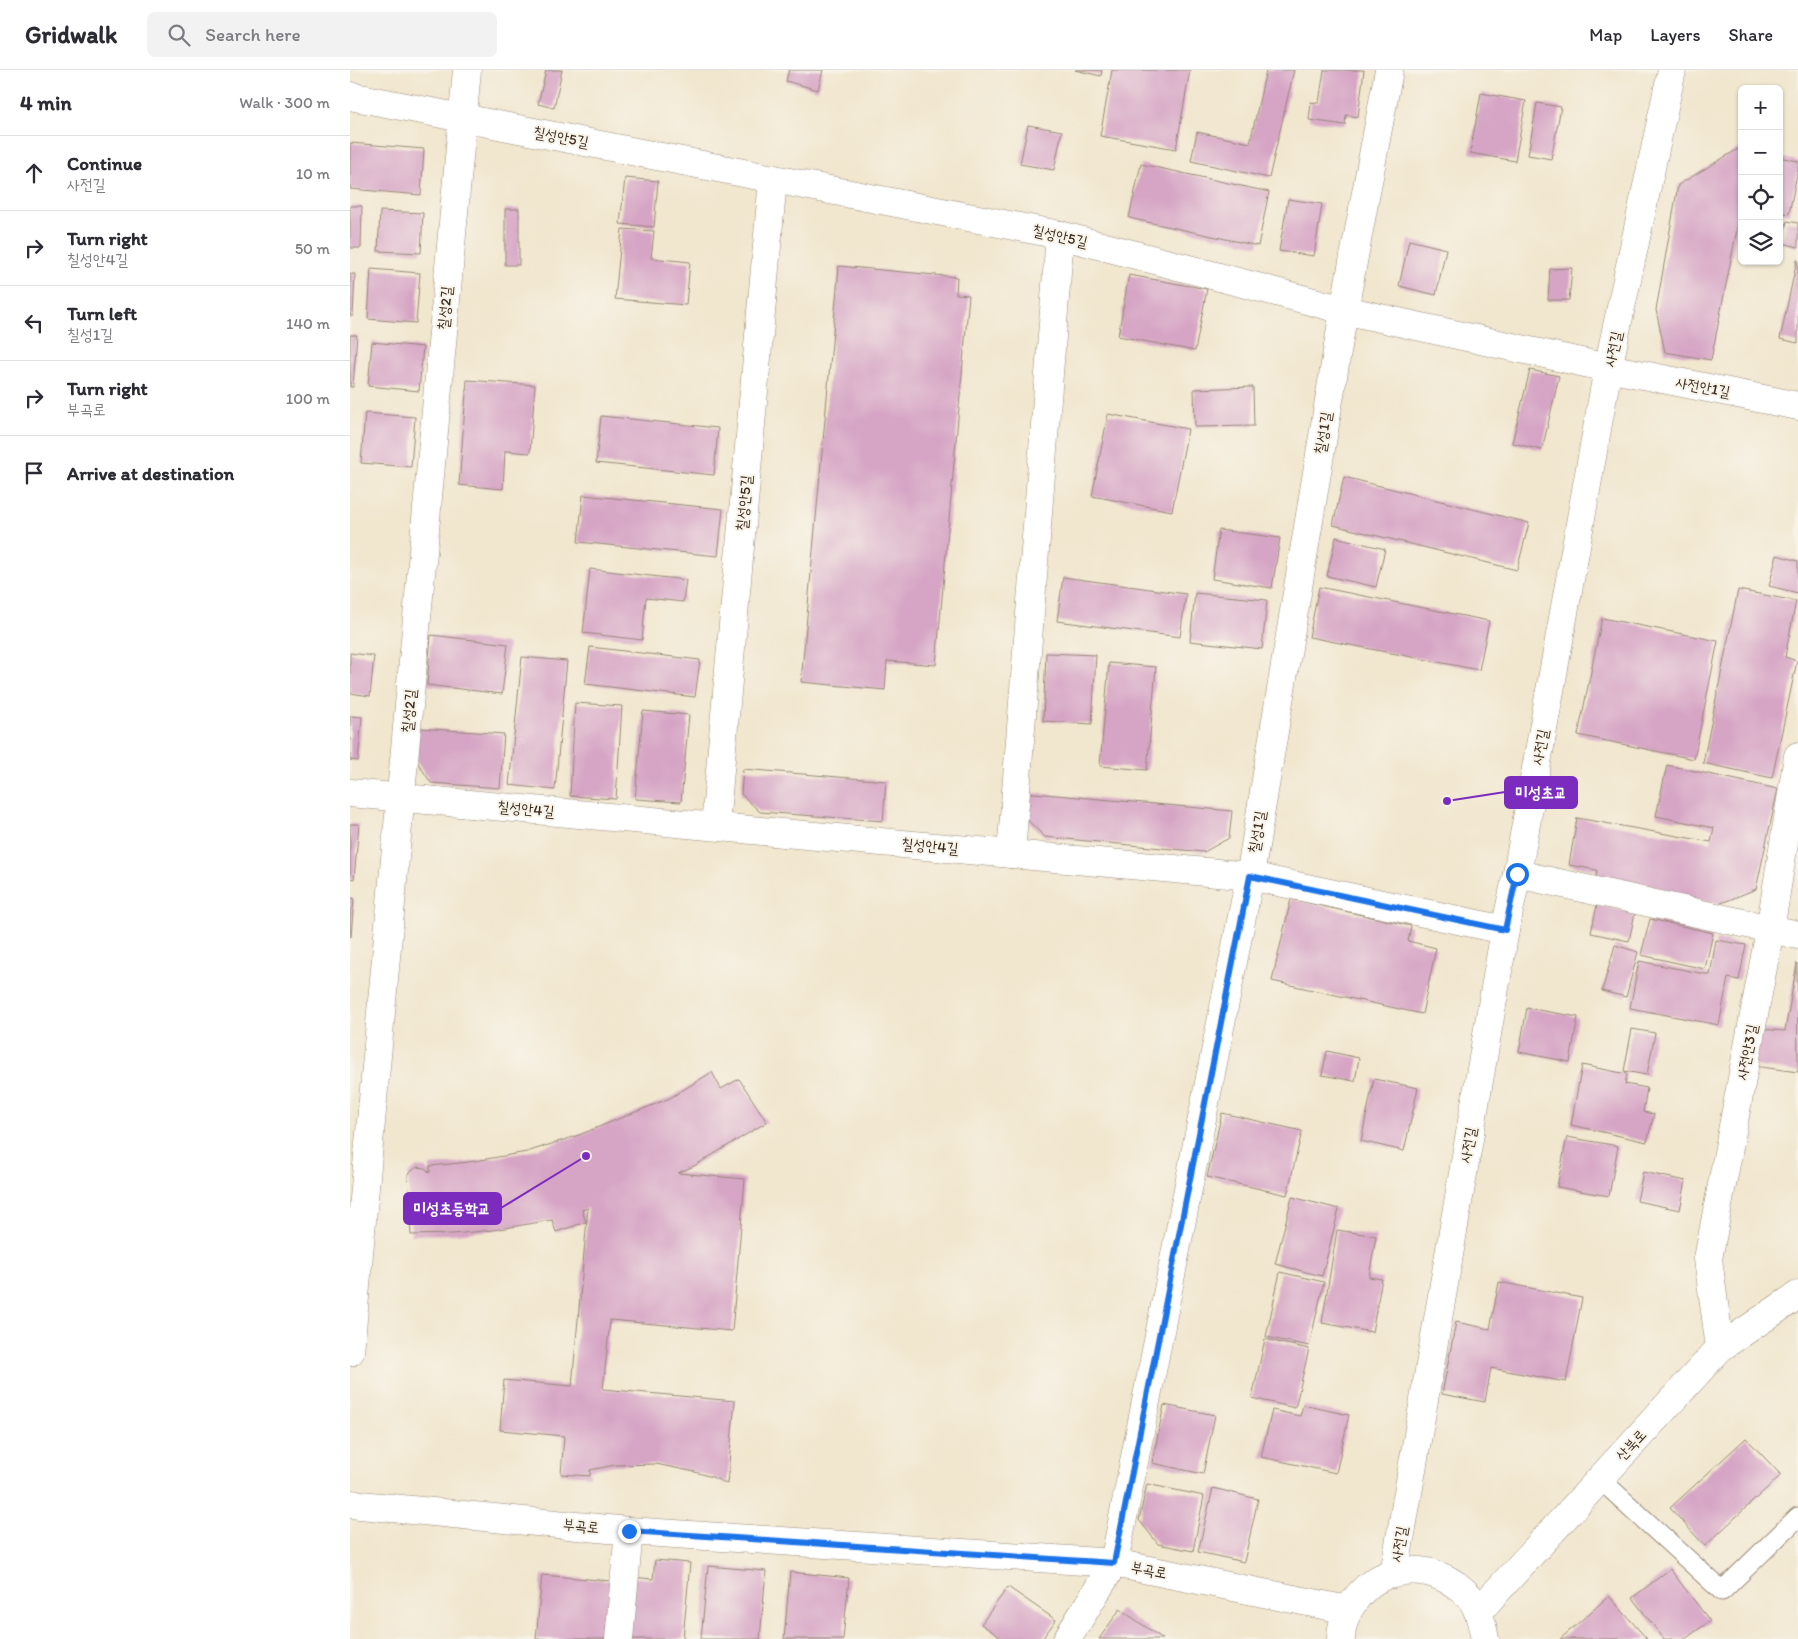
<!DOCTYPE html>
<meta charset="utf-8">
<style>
body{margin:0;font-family:Itim,"Poor Story",sans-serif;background:#f2f2f3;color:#2b2b33}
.controls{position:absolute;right:15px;top:15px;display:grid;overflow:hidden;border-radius:8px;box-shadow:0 1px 4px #0004}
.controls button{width:45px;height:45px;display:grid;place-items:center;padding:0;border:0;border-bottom:1px solid #e1e1e2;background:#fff;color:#2b2b33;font:25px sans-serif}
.stop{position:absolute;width:15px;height:15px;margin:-11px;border:4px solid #1a73e8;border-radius:50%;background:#fff}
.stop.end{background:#1a73e8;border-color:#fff;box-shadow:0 1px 5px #0008}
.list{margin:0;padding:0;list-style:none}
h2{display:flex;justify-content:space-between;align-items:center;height:65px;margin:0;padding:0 20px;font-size:21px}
h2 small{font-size:16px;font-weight:400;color:#7c7c81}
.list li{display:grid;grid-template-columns:32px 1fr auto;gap:15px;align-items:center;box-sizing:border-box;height:75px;padding:0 20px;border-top:1px solid #e1e1e2}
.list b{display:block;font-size:19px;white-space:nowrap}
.list p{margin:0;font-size:16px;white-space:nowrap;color:#7c7c81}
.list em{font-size:16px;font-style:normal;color:#7c7c81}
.icon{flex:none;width:28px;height:28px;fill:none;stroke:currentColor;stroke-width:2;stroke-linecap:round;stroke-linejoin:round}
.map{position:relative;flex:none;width:1448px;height:1569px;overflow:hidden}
header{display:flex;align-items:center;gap:30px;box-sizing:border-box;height:70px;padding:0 25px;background:#fff;border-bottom:1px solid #e1e1e2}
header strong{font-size:24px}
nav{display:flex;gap:28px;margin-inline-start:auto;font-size:18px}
.search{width:350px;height:45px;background:#f2f2f3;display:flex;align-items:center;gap:12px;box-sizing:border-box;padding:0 18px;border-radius:8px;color:#7c7c81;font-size:19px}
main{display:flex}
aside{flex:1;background:#fff}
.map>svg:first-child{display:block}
</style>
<header>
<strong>Gridwalk</strong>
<div class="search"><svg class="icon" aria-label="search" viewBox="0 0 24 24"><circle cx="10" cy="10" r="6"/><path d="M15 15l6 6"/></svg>Search here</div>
<nav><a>Map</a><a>Layers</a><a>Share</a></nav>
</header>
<main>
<aside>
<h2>4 min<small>Walk · 300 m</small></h2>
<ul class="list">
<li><svg class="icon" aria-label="ahead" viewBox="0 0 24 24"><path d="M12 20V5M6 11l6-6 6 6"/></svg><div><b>Continue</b><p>사전길</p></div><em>10 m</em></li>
<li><svg class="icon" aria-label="right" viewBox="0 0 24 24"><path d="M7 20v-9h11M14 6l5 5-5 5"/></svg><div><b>Turn right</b><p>칠성안4길</p></div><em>50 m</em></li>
<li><svg class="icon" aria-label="left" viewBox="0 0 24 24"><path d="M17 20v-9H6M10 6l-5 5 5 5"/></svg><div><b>Turn left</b><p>칠성1길</p></div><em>140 m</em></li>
<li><svg class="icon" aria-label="right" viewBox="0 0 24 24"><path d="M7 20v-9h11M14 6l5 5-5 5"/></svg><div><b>Turn right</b><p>부곡로</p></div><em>100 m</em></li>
<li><svg class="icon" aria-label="arrive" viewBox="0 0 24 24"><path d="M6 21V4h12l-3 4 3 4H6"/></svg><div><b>Arrive at destination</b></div></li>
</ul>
</aside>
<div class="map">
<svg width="1448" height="1569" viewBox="0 0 1448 1569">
<rect width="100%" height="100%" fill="#f7f3e8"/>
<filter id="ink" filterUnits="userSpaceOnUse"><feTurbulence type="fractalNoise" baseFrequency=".02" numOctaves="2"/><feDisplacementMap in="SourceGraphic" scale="10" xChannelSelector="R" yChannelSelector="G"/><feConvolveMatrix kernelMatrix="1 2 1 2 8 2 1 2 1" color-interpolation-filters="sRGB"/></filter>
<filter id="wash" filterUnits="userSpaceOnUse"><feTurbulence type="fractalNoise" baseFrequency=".0096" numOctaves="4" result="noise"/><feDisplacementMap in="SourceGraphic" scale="20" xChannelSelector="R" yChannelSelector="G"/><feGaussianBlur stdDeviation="1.12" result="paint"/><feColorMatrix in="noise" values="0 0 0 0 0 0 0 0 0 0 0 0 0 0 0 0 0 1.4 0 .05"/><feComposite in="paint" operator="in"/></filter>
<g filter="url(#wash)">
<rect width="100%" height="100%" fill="#f1e6ce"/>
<g id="blocks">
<!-- building -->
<g fill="#d6a4c5">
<polygon points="196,0 212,0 204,38 188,34"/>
<polygon points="439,0 473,0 468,20 436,11"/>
<polygon points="725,0 752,0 751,6"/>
<polygon points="762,0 840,0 826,79 750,66"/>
<polygon points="916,0 944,0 919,108 841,91 847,62 900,73"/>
<polygon points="974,0 1014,0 1008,47 996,45 995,55 959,50 961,32 969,33"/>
<polygon points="1131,23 1176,31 1165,91 1120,83"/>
<polygon points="1187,33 1211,37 1201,89 1178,85"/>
<polygon points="678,55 712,61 704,100 670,94"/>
<polygon points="0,73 74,79 71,125 0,119"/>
<polygon points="1388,79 1392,80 1392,134 1361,290 1315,282 1306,240 1328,115"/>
<polygon points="1429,87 1448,91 1448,99 1439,144 1429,142"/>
<polygon points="791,94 919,122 908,176 779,148"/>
<polygon points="275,108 308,111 304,157 270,154"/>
<polygon points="938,129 972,134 964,186 929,181"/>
<polygon points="0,136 12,136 11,178 0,178"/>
<rect x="155" y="139" width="14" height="56"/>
<polygon points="30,141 73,143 71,183 28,181"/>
<polygon points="1437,151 1448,153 1448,177 1432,173"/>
<polygon points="272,159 304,161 301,188 340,192 336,235 265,229"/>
<polygon points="1059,170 1096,179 1086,225 1049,216"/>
<polygon points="1447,190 1448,190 1448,273 1430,269"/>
<polygon points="489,196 607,207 606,224 619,225 586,595 537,591 535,620 451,612"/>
<polygon points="1222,198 1219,230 1198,230 1200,199"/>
<polygon points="21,199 70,203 66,253 18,249"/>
<polygon points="0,204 5,204 3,246 0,246"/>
<polygon points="779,205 857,219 845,281 768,266"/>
<polygon points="0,265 7,265 3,317 0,317"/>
<polygon points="22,272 73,277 69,321 18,316"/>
<polygon points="1180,300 1209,306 1192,380 1162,373"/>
<polygon points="117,310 185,315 180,383 155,381 153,419 109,415"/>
<polygon points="903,317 904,356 845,357 844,319"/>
<polygon points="15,343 65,347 61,397 11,393"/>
<polygon points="758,344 838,359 822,441 742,426"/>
<polygon points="251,346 368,358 364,405 246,393"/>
<polygon points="994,407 1179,453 1167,500 983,455"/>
<polygon points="233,425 373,439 368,486 228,472"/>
<polygon points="869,460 930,468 922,518 862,509"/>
<polygon points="986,467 1035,479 1026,517 977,506"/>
<polygon points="1427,485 1448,491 1448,523 1419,516"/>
<polygon points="240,499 336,510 333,532 296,528 292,570 233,563"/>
<polygon points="713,507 836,524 830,567 707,551"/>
<polygon points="969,517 1139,551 1129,600 959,567"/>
<polygon points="1388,520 1446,531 1435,587 1447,591 1422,708 1353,693"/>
<polygon points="845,523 917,530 912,579 840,571"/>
<polygon points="1252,548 1368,571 1344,689 1228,665"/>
<polygon points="81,565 158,574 152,624 77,615"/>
<polygon points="240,577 350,590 345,627 235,614"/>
<polygon points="0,583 24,586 20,626 0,623"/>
<polygon points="696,583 746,585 742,654 693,651"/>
<polygon points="172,587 217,591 205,720 159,715"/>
<polygon points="759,593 806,597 797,700 750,696"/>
<polygon points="225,633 272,636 266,729 220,726"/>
<polygon points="293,641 339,645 331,732 285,729"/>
<polygon points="0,646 12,647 8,691 0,690"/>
<polygon points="69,658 154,664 150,718 81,713 66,690"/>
<polygon points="1317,695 1428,719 1406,819 1369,834 1245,812 1247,800 1219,795 1227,748 1361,772 1364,758 1306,746"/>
<polygon points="393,699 536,711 533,751 410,742 391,724"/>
<polygon points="673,722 882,741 879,768 854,782 695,767 671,744"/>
<polygon points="0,754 9,754 4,809 0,808"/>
<polygon points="0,828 4,828 1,867 0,866"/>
<polygon points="941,829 1061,856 1058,871 1086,878 1072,944 922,911"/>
<polygon points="1247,835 1285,843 1279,871 1241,863"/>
<polygon points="1300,849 1363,863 1355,899 1291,885"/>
<polygon points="1366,870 1396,875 1389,910 1378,908 1369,955 1280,938 1289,891 1360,905"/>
<polygon points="1265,875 1288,882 1276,927 1252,921"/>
<polygon points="1447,893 1448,1002 1404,996 1410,959 1435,961"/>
<polygon points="1177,938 1228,947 1220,992 1169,982"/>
<polygon points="1282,959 1305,963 1297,1005 1274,1001"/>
<polygon points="977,981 1009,988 1005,1011 972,1005"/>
<polygon points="1232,995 1277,1004 1275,1014 1297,1018 1293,1042 1304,1044 1297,1072 1221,1055"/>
<polygon points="362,1002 371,1019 389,1009 417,1052 344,1096 328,1103 395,1109 382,1261 260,1250 253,1319 385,1331 377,1414 362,1407 345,1402 306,1394 265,1395 240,1400 240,1406 211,1404 214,1366 150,1360 154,1310 222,1316 238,1138 232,1140 236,1152 206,1162 202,1150 143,1160 103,1164 61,1165 58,1104 67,1097 75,1098 80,1103 80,1096 119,1092 177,1082 229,1065 320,1028"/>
<polygon points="1024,1009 1068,1018 1054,1081 1011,1071"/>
<polygon points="872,1043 952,1061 937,1125 857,1107"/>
<polygon points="1217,1067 1268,1076 1259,1126 1207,1117"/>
<polygon points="1293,1102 1336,1111 1330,1140 1287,1131"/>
<polygon points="942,1127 989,1139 972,1206 925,1194"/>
<polygon points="987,1160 1026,1166 1019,1207 1032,1209 1022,1262 972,1253"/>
<polygon points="930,1202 974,1212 959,1276 916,1267"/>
<polygon points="1149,1212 1232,1228 1216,1312 1141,1298 1135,1332 1092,1324 1106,1252 1140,1259"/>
<polygon points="915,1269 959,1279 945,1338 902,1328"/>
<polygon points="814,1335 865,1345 853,1404 802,1393"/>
<polygon points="953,1335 999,1345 986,1403 911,1387 922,1340 950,1346"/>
<polygon points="1396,1368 1431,1405 1355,1476 1320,1438"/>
<polygon points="797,1414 854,1426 843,1481 808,1474 789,1450"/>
<polygon points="863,1418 908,1429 894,1492 848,1482"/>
<polygon points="305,1490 340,1493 333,1569 274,1569 280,1507 303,1509"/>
<polygon points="358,1496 416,1501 410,1569 351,1569"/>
<polygon points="1320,1499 1360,1551 1335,1569 1314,1569 1282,1528"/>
<polygon points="440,1502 499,1508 493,1569 434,1569"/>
<polygon points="192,1505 261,1511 255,1569 186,1569"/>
<polygon points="658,1517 706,1550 692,1569 653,1569 631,1554"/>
<polygon points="1259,1526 1297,1569 1210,1569"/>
<polygon points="770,1539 813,1569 749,1569"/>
</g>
</g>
</g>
<g filter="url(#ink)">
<use href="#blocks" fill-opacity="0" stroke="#968876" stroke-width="1"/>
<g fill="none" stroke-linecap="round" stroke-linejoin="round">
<defs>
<polyline id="service" points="1250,1409 1372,1521 1448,1447"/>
<g id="minor">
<polyline points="0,26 710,165 994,240 1258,298 1448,336"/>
<polyline points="0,723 900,806 1155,860"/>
<polyline points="365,756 423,109"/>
<polyline points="661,784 710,165"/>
<polyline points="1167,804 1448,865"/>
<polyline points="1370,1278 1358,1189 1420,860 1448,686"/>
<polyline points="0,1282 117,0"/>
<polyline points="1044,1504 1155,860 1167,804 1258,298 1322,0"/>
<polyline points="269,1569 279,1461"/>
<polyline points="717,1569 764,1493 900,806 994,240 1039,0"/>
</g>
<g id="tertiary">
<polyline points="0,1434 279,1461 764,1493 998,1540"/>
<polyline points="1128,1542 1370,1278 1448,1225"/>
<path d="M 991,1569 C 991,1555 997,1541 1005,1530 C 1033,1491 1087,1492 1119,1526 C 1129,1538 1132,1554 1135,1569"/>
</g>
</defs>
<!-- service casing -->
<use href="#service" stroke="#968876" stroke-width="21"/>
<!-- minor casing -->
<use href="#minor" stroke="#968876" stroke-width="29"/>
<!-- tertiary casing -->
<use href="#tertiary" stroke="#968876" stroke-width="29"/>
<!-- service -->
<use href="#service" stroke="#fff" stroke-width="19"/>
<!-- minor -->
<use href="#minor" stroke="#fff" stroke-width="28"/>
<!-- tertiary -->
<use href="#tertiary" stroke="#fff" stroke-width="28"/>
</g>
</g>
<g fill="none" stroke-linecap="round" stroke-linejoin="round" filter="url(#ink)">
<!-- route -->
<polyline stroke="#1a73e8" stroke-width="6" points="279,1461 764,1493 900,806 1155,860 1167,804"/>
</g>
<g text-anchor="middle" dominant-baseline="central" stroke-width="4" stroke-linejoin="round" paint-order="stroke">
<!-- street labels -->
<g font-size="15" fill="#3b2a1e" stroke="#f7f3e8">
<text transform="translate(211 67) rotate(11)">칠성안5길</text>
<text transform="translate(710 166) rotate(13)">칠성안5길</text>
<text transform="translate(95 238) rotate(-85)">칠성2길</text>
<text transform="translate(1263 279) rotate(-78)">사전길</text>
<text transform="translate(1353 317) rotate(11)">사전안1길</text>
<text transform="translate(973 363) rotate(-81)">칠성1길</text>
<text transform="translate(394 433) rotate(-85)">칠성안5길</text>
<text transform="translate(59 641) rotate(-85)">칠성2길</text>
<text transform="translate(1190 677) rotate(-80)">사전길</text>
<text transform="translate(176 739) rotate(5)">칠성안4길</text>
<text transform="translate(907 762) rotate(-81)">칠성1길</text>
<text transform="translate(580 776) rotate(5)">칠성안4길</text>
<text transform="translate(1397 982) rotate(-79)">사전안3길</text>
<text transform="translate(1118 1075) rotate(-80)">사전길</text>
<text transform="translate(1281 1375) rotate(-47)">산북로</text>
<text transform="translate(231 1456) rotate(6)">부곡로</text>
<text transform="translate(1049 1474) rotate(-80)">사전길</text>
<text transform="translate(799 1500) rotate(11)">부곡로</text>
</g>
</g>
<!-- callouts -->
<path fill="none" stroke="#7b2cbf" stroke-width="2" d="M1097 731L1155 722M236 1086L151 1138"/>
<g fill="#7b2cbf" stroke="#f7f3e8" stroke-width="2">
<circle cx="1097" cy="731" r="5"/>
<circle cx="236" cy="1086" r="5"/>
</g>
<g fill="#7b2cbf" stroke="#7b2cbf" stroke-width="2">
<rect x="1155" y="707" width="72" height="31" rx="5"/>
<rect x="54" y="1123" width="97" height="31" rx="5"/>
</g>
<g font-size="16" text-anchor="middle" font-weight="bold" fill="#fff">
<text x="1191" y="728">미성초교</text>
<text x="102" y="1144">미성초등학교</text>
</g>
</svg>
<div class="controls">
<button>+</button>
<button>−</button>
<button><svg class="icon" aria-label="locate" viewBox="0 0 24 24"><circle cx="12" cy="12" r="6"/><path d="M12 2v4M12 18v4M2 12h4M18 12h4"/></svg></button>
<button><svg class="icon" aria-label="layers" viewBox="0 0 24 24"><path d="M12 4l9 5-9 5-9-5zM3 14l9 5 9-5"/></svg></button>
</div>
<div class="stop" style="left:1167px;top:804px"></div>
<div class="stop end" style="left:279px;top:1461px"></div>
</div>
</main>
